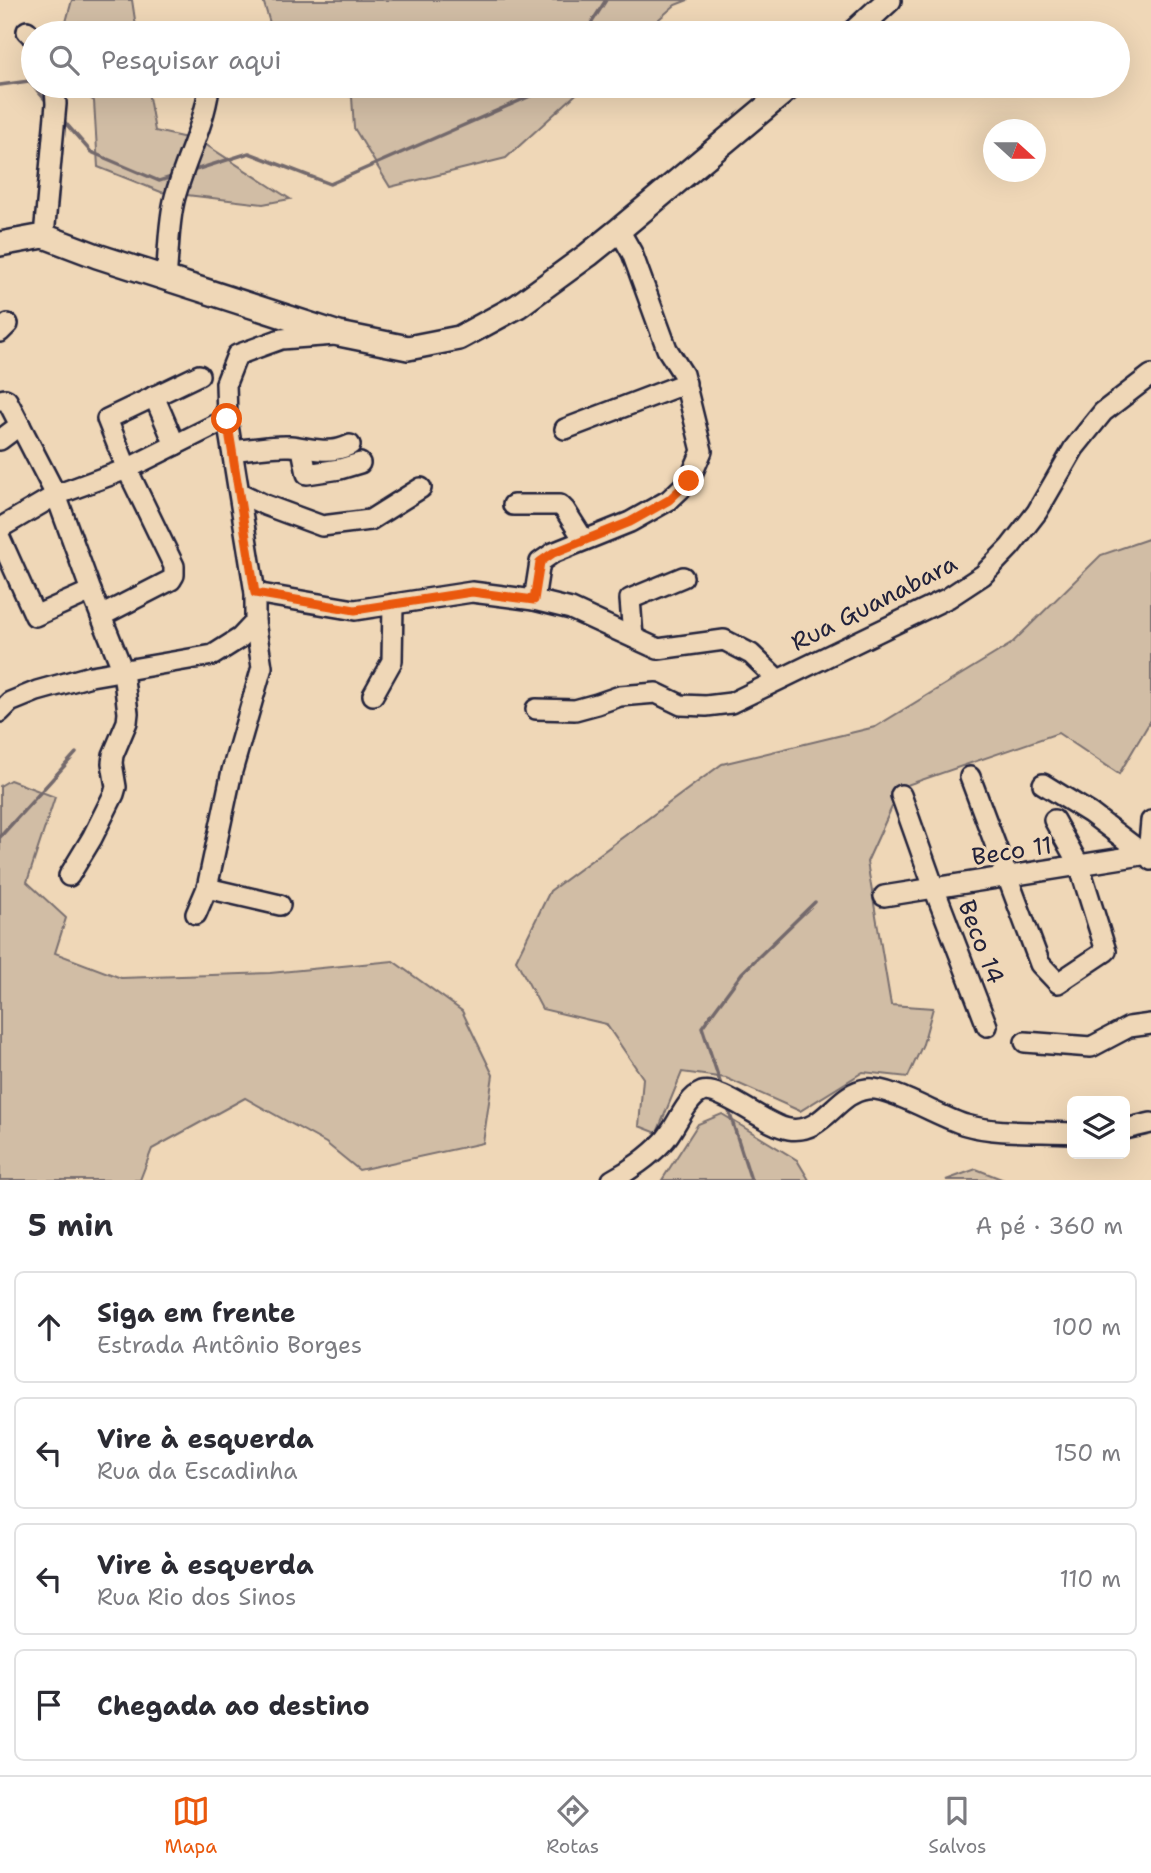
<!DOCTYPE html>
<html lang="pt">
<meta charset="utf-8">
<style>
body{margin:0;font-family:"Shantell Sans",sans-serif;background:#f2f2f3;color:#2b2b33}
.controls{position:absolute;right:21px;bottom:21px;display:grid;overflow:hidden;border-radius:10px;box-shadow:0 7px 28px #0002}
.controls button{width:63px;height:63px;display:grid;place-items:center;padding:0;border:0;border-bottom:2px solid #e1e1e2;background:#fff;color:#2b2b33;font:35px sans-serif}
.compass{position:absolute;left:983px;top:119px;width:63px;height:63px;border-radius:50%;background:#fff;box-shadow:0 7px 28px #0002;rotate:111deg}
.stop{position:absolute;width:21px;height:21px;margin:-16px;border:5px solid #ea580c;border-radius:50%;background:#fff}
.stop.end{background:#ea580c;border-color:#fff;box-shadow:0 2px 7px #0008}
.list{margin:0;padding:0;list-style:none}
h2{display:flex;justify-content:space-between;align-items:center;height:91px;margin:0;padding:0 28px;font-size:30px}
h2 small{font-size:23px;font-weight:400;color:#7c7c81}
.list li{display:grid;grid-template-columns:46px 1fr auto;gap:21px;align-items:center;box-sizing:border-box;height:112px;margin:0 14px 14px;padding:0 14px;border:2px solid #e1e1e2;border-radius:10px}
.list b{display:block;font-size:26px;white-space:nowrap}
.list p{margin:0;font-size:23px;white-space:nowrap;color:#7c7c81}
.list em{font-size:23px;font-style:normal;color:#7c7c81}
.icon{flex:none;width:38px;height:38px;fill:none;stroke:currentColor;stroke-width:2;stroke-linecap:round;stroke-linejoin:round}
.map{position:relative;flex:none;width:1151px;height:1180px;overflow:hidden}
.search{position:absolute;background:#fff;box-shadow:0 7px 28px #0002;left:21px;right:21px;top:21px;height:77px;display:flex;align-items:center;gap:18px;box-sizing:border-box;padding:0 24px;border-radius:38px;color:#7c7c81;font-size:26px}
.sheet{height:595px;background:#fff}
nav{display:flex;justify-content:space-around;align-items:center;box-sizing:border-box;height:98px;border-top:2px solid #e1e1e2;background:#fff;font-size:19px;color:#7c7c81}
nav a{display:grid;justify-items:center;gap:4px}
nav .on{color:#ea580c}
.map>svg:first-child{display:block}
</style>
<div class="map">
<svg width="1151" height="1180" viewBox="0 0 1151 1180">
<rect width="100%" height="100%" fill="#efd7b7"/>
<filter id="ink" filterUnits="userSpaceOnUse"><feTurbulence type="fractalNoise" baseFrequency=".0143" numOctaves="2"/><feDisplacementMap in="SourceGraphic" scale="14" xChannelSelector="R" yChannelSelector="G"/><feConvolveMatrix kernelMatrix="1 2 1 2 8 2 1 2 1" color-interpolation-filters="sRGB"/></filter>
<g filter="url(#ink)">
<!-- green -->
<g fill="#d1bda5" stroke="#7a7070" stroke-width="2">
<polygon points="72,0 132,0 137,33 63,33"/>
<polygon points="263,0 688,0 675,5 643,33 273,33"/>
<polygon points="74,86 147,86 155,131 200,141 290,199 263,204 161,192 98,167 94,101"/>
<polygon points="316,86 585,86 506,158 390,187 354,128 352,97"/>
<polygon points="1151,538 1151,720 1119,774 1058,733 901,787 867,862 891,1005 933,1008 923,1044 908,1077 863,1072 800,1111 726,1078 682,1072 657,1133 639,1126 643,1078 606,1024 542,1009 516,960 550,891 722,764 875,727 1011,644 1101,555"/>
<polygon points="10,780 55,797 27,882 66,918 55,953 121,978 270,973 393,961 462,1011 493,1075 483,1143 359,1170 326,1143 245,1098 152,1149 140,1180 0,1180 0,786"/>
<polygon points="722,1114 797,1160 809,1180 662,1180 698,1124"/>
<polygon points="976,1169 1004,1180 946,1180"/>
</g>
<g fill="none" stroke-linecap="round" stroke-linejoin="round">
<!-- stream -->
<g stroke="#73696c" stroke-width="3.5">
<polyline points="585,33 606,0"/>
<polyline points="0,85 29,81 49,104"/>
<polyline points="61,118 91,152 159,181 175,176"/>
<polyline points="192,171 249,153 330,184 553,86"/>
<polyline points="0,837 76,753"/>
<polyline points="722,1088 702,1027 742,973 815,902"/>
<polyline points="727,1105 751,1180"/>
</g>
<defs>
<g id="minor">
<polyline points="27,31 33,37"/>
<polyline points="44,236 56,104 55,86"/>
<path d="M 166,278 C 169,252 168,223 175,197 C 185,160 204,126 209,88"/>
<polyline points="0,332 8,324"/>
<polyline points="154,396 175,445"/>
<polyline points="0,400 5,399 7,400 56,495 91,591 123,671 128,713 127,722 113,755 112,763 116,787 114,794 92,838 69,876"/>
<polyline points="565,429 686,383"/>
<polyline points="0,440 20,425"/>
<polyline points="302,449 307,474 340,469 360,463"/>
<path d="M 233,451 C 251,449 272,445 290,446 C 312,448 329,455 350,445"/>
<polyline points="240,493 265,505 322,526 370,520 421,488"/>
<polyline points="513,505 560,505 565,510 584,540"/>
<polyline points="0,528 56,495 127,469 227,419"/>
<polyline points="0,538 35,616 91,591"/>
<polyline points="255,593 355,610 472,592 534,600 571,609 658,649 724,640 751,654 777,679"/>
<polyline points="534,600 540,562 553,553 630,522 669,500 689,481 702,451 683,374 667,349 632,253 619,230"/>
<polyline points="101,616 171,580 174,575 174,566 127,469 107,419 199,375"/>
<polyline points="633,637 630,599 683,577"/>
<polyline points="373,695 392,661 393,604"/>
<polyline points="536,709 575,710 597,704 620,696 656,693 681,705 706,706 731,703 948,598 983,575 1010,547 1037,512 1074,448 1103,412 1151,375"/>
<polyline points="0,712 10,702 37,691 91,676 213,655 240,638 255,622"/>
<polyline points="970,777 1040,964 1058,983 1106,951 1079,865 1054,820"/>
<polyline points="1043,784 1090,813 1145,855"/>
<polyline points="901,795 934,888 987,1026"/>
<polyline points="1151,821 1148,854 1151,860"/>
<polyline points="207,888 280,905"/>
<polyline points="884,896 1148,854"/>
<polyline points="196,914 207,888 232,771 262,667 255,622 255,593 227,419 226,383 237,355 281,339 335,335"/>
<polyline points="1025,1042 1091,1047 1129,1027 1151,1024"/>
<polyline points="1125,1129 1151,1123"/>
<path d="M 612,1180 C 629,1171 650,1156 663,1142 C 676,1129 685,1099 702,1092 C 721,1086 766,1126 789,1129 C 825,1134 835,1093 867,1089 C 890,1086 941,1118 966,1125 C 997,1134 1040,1131 1072,1133"/>
</g>
<g id="major">
<polyline points="853,33 889,0"/>
<polyline points="0,244 44,236 97,256 339,334 408,348 459,338 518,306 588,255 619,230 791,86"/>
</g>
</defs>
<!-- minor casing -->
<use href="#minor" stroke="#22223b" stroke-width="24"/>
<!-- major casing -->
<use href="#major" stroke="#22223b" stroke-width="28"/>
<!-- minor -->
<use href="#minor" stroke="#efd7b7" stroke-width="19"/>
<!-- major -->
<use href="#major" stroke="#efd7b7" stroke-width="23"/>
</g>
</g>
<g fill="none" stroke-linecap="round" stroke-linejoin="round" filter="url(#ink)">
<!-- route -->
<polyline stroke="#ea580c" stroke-width="9" points="227,419 255,593 355,610 472,592 534,600 540,562 553,553 630,522 669,500 689,481"/>
</g>
<g text-anchor="middle" dominant-baseline="central" stroke-width="6" stroke-linejoin="round" paint-order="stroke">
<!-- street labels -->
<g font-size="24" fill="#22223b" stroke="#efd7b7">
<text transform="translate(874 603) rotate(-27)">Rua Guanabara</text>
<text transform="translate(1012 851) rotate(-9)">Beco 11</text>
<text transform="translate(981 942) rotate(69)">Beco 14</text>
</g>
</g>
</svg>
<div class="controls">
<button><svg class="icon" aria-label="layers" viewBox="0 0 24 24"><path d="M12 4l9 5-9 5-9-5zM3 14l9 5 9-5"/></svg></button>
</div>
<svg class="compass" viewBox="-18 -18 36 36"><path d="M0-13l5 13h-10z" fill="#e53935"/><path d="M0 13l5-13h-10z" fill="#7c7c81"/></svg>
<div class="stop" style="left:227px;top:419px"></div>
<div class="stop end" style="left:689px;top:481px"></div>
<div class="search"><svg class="icon" aria-label="search" viewBox="0 0 24 24"><circle cx="10" cy="10" r="6"/><path d="M15 15l6 6"/></svg>Pesquisar aqui</div>
</div>
<section class="sheet">
<h2>5 min<small>A pé · 360 m</small></h2>
<ul class="list">
<li><svg class="icon" aria-label="ahead" viewBox="0 0 24 24"><path d="M12 20V5M6 11l6-6 6 6"/></svg><div><b>Siga em frente</b><p>Estrada Antônio Borges</p></div><em>100 m</em></li>
<li><svg class="icon" aria-label="left" viewBox="0 0 24 24"><path d="M17 20v-9H6M10 6l-5 5 5 5"/></svg><div><b>Vire à esquerda</b><p>Rua da Escadinha</p></div><em>150 m</em></li>
<li><svg class="icon" aria-label="left" viewBox="0 0 24 24"><path d="M17 20v-9H6M10 6l-5 5 5 5"/></svg><div><b>Vire à esquerda</b><p>Rua Rio dos Sinos</p></div><em>110 m</em></li>
<li><svg class="icon" aria-label="arrive" viewBox="0 0 24 24"><path d="M6 21V4h12l-3 4 3 4H6"/></svg><div><b>Chegada ao destino</b></div></li>
</ul>
</section>
<nav>
<a class="on"><svg class="icon" aria-label="map" viewBox="0 0 24 24"><path d="M3 6l6-2 6 2 6-2v14l-6 2-6-2-6 2zM9 4v14M15 6v14"/></svg>Mapa</a>
<a><svg class="icon" aria-label="directions" viewBox="0 0 24 24"><path d="M12 3l9 9-9 9-9-9zM9 14v-3h6M13 9l2 2-2 2"/></svg>Rotas</a>
<a><svg class="icon" aria-label="saved" viewBox="0 0 24 24"><path d="M7 4h10v16l-5-4-5 4z"/></svg>Salvos</a>
</nav>
